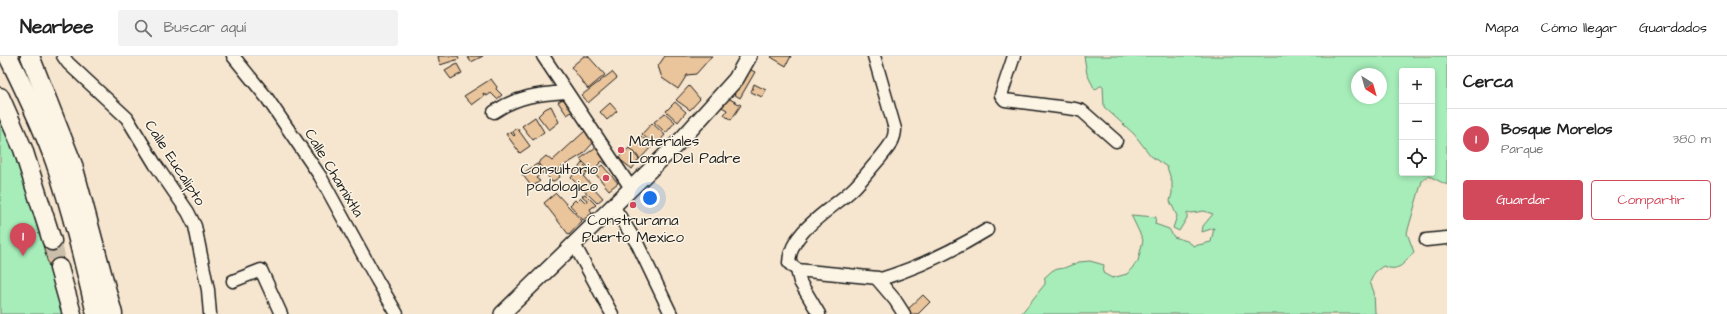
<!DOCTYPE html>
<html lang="es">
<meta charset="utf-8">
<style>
body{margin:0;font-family:"Architects Daughter",sans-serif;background:#f2f2f2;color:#222}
.controls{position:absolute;right:12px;top:12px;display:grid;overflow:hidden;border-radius:4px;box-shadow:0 2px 6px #0003}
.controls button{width:36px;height:36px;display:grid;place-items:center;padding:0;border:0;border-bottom:1px solid #e0e0e0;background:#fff;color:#222;font:20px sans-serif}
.compass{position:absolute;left:1351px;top:12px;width:36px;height:36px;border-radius:50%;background:#fff;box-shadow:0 2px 6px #0003;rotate:143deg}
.you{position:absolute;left:650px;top:142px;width:14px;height:14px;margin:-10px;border:3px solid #fff;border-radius:50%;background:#1a73e8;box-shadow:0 0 0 6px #1a73e833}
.badge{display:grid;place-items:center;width:26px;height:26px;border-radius:50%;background:#d1495b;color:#fff;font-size:13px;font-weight:700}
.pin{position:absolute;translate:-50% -33px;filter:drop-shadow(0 1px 2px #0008)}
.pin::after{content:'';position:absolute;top:21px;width:14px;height:12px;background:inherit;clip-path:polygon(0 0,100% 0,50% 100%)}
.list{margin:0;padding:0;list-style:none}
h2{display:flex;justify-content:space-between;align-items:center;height:52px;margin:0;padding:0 16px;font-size:17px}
h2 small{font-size:13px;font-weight:400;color:#767676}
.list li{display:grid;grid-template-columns:26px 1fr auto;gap:12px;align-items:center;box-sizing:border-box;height:60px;padding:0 16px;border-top:1px solid #e0e0e0}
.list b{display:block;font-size:15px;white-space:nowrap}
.list p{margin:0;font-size:13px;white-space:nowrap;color:#767676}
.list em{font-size:13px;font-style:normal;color:#767676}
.actions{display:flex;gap:8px;padding:12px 16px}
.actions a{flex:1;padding:9px 0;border:1px solid #d1495b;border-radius:4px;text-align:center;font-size:14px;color:#d1495b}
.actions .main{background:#d1495b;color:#fff}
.icon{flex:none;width:22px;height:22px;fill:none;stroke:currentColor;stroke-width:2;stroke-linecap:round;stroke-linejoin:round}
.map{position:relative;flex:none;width:1447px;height:258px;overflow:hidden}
header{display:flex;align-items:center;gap:24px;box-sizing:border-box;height:56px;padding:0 20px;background:#fff;border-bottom:1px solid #e0e0e0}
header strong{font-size:19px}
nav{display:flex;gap:22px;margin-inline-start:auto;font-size:14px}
.search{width:280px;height:36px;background:#f2f2f2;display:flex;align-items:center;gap:10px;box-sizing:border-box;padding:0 14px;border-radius:4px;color:#767676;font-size:15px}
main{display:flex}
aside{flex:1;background:#fff}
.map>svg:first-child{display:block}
</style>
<header>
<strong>Nearbee</strong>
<div class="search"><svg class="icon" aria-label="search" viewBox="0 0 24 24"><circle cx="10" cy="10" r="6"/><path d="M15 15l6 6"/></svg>Buscar aquí</div>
<nav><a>Mapa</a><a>Cómo llegar</a><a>Guardados</a></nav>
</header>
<main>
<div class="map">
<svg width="1447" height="258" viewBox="0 0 1447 258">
<rect width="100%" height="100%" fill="#f7e6cf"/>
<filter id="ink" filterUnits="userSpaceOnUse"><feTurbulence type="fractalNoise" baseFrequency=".025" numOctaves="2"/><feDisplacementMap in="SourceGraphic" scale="8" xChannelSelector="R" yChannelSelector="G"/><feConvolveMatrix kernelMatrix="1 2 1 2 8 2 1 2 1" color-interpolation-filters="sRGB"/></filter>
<g filter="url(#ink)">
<!-- green -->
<g fill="#a7edba" stroke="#62846b" fill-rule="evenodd">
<path d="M 1084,0 L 1447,0 L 1447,129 L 1429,120 L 1422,125 L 1407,177 L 1414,196 C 1404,207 1399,217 1383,210 L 1375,216 L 1370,226 L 1374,236 L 1375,257 L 1377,258 L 1021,258 L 1045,228 L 1045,224 L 1044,222 L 1053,214 L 1064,212 L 1079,206 L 1090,205 L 1104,209 L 1103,217 L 1112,222 L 1127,218 L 1138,205 L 1143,184 L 1131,159 L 1156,161 L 1155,168 L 1169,173 L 1174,181 L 1187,185 L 1194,190 L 1211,186 L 1214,172 L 1202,176 L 1203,170 L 1213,158 L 1204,155 L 1191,157 L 1187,156 L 1187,162 L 1179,175 L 1173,172 L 1177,160 L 1170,145 L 1172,137 L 1172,126 L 1167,111 L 1151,100 L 1134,78 L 1104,51 L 1103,30 L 1100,30 L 1095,34 L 1087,18 ZM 1402,15 L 1432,15 L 1432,117 L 1402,117 ZM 1357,18 L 1381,18 L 1381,42 L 1357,42 Z"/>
<path d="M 0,62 C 29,124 44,192 62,258 L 0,258 Z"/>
</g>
<!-- building -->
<g fill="#eac49b" stroke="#1c1c1c">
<polygon points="438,0 458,0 459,3 440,9"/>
<polygon points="467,0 483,0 471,6"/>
<polygon points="584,0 588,0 605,19 588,33 571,11"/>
<polygon points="665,0 712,0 696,18 687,19 678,33 662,22 658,10"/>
<polygon points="772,0 791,0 786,10 771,1"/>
<polygon points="457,8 462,17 451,23 445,15"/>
<polygon points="747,12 755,16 740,42 729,35"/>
<polygon points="612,16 617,22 588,47 582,39"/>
<polygon points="491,23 497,31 496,33 502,39 497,43 491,37 487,40 483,37 484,40 472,49 464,40"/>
<polygon points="754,28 766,34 762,41 751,36"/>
<polygon points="689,30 700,43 690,54 676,44"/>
<polygon points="726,41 741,49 731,64 724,59 727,54 720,50"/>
<polygon points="564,42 573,55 567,59 558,46"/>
<polygon points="675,46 686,56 678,66 666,55"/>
<polygon points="610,47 617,55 607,64 600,56"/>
<polygon points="551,50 559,66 549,74 538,60 545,53"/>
<polygon points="665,57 675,66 666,77 654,66"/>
<polygon points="535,61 544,76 533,84 522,70"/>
<polygon points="652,67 665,79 655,90 642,78"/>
<polygon points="517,72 530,90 520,97 506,78 510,76 514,80 515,79 512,75"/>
<polygon points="585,75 593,87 583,98 557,114 560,121 552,126 538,107 546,100 552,105"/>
<polygon points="641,80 652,90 640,103 630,91"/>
<polygon points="596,91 611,108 608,110 602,105 592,115 580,103"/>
<polygon points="629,92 639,103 632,113 618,102"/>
<polygon points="582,107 588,113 585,116 588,117 583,120 603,142 597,147 571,122"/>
<polygon points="537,108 544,116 536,122 540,125 532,131 522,118"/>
<polygon points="602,109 618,127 609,134 594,116"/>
<polygon points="556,137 582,165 569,179 544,147"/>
<polygon points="585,138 596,149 590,153 592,157 583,164 570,149 575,144 577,146 581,142 586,147 587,144 582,140"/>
<polygon points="52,185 58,186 64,207 59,212 49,211 43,189"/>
<polygon points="923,239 930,246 918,258 910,258 907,254"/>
</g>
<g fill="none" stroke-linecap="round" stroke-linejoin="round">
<!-- highway-tunnel -->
<polyline stroke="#cbbeab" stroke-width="18" stroke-dasharray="18 9" stroke-linecap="butt" points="52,185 59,212"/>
<defs>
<g id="minor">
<polyline points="63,0 68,7 127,62 155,108 188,156 195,170 208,234 210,258"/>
<polyline points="233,0 267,42 320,120 377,224 397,258"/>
<polyline points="543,0 631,132"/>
<polyline points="1014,0 1001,39 1005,44 1075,53 1082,55 1116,85"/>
<path d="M 494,56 C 518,40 538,38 566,36"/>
<polyline points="613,150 638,189 671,258"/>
<polyline points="1426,184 1447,182"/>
<polyline points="574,188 612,258"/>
<path d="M 797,214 L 878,222 L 878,224 C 917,212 953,195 987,174"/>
<polyline points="878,224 895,244 904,258"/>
<polyline points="233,225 261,214 281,258"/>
<path d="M 819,258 L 800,226 L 797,214 L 789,207 C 790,174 833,153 854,132 C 863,123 871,112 880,102 C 887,93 895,85 895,73 L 874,0"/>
</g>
<polyline id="major" points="502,258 681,84 736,23 749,0"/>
<g id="highway">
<path d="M 8,0 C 25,35 42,69 55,106 C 72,155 84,207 96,258"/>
<polyline points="30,0 73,109 113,258"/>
<polyline points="0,41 23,93 52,185"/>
<polyline points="59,212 72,258"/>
</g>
</defs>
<!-- minor casing -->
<use href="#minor" stroke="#1c1c1c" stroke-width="15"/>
<!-- major casing -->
<use href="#major" stroke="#1c1c1c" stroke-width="18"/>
<!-- highway casing -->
<use href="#highway" stroke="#1c1c1c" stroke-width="21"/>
<!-- minor -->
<use href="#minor" stroke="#fcf5e5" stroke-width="12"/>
<!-- major -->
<use href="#major" stroke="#fcf5e5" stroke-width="15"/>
<!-- highway -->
<use href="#highway" stroke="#fcf5e5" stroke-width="18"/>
</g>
</g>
<!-- markers -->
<g fill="#d1495b" stroke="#fcf5e5" stroke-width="1.5">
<circle cx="621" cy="94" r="4"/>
<circle cx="606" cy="122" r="4"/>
<circle cx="633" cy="149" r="4"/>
</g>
<g text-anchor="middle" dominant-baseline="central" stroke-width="3" stroke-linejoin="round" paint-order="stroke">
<!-- poi labels -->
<g font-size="15" fill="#1c1c1c" stroke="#fcf5e5" text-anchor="start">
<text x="629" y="85">Materiales<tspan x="629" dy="17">Loma Del Padre</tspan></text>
<text x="598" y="113" text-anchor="end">Consultorio<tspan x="598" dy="17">podologico</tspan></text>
<text x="633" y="164" text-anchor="middle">Construrama<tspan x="633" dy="17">Puerto Mexico</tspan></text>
</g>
<!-- street labels -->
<g font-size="15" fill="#1c1c1c" stroke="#fcf5e5">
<text transform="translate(175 107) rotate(57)">Calle Eucalipto</text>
<text transform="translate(334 117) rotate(59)">Calle Chamixtla</text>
</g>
</g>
</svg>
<div class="controls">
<button>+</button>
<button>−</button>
<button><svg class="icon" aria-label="locate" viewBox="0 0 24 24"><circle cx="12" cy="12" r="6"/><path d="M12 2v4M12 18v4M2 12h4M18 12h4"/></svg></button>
</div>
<svg class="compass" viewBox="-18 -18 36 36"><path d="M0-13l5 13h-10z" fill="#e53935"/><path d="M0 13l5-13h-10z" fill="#767676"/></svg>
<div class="you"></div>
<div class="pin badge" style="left:23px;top:200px">1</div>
</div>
<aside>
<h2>Cerca<small></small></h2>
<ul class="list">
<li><span class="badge">1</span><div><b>Bosque Morelos</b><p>Parque</p></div><em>380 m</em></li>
</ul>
<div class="actions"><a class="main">Guardar</a><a>Compartir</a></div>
</aside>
</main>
